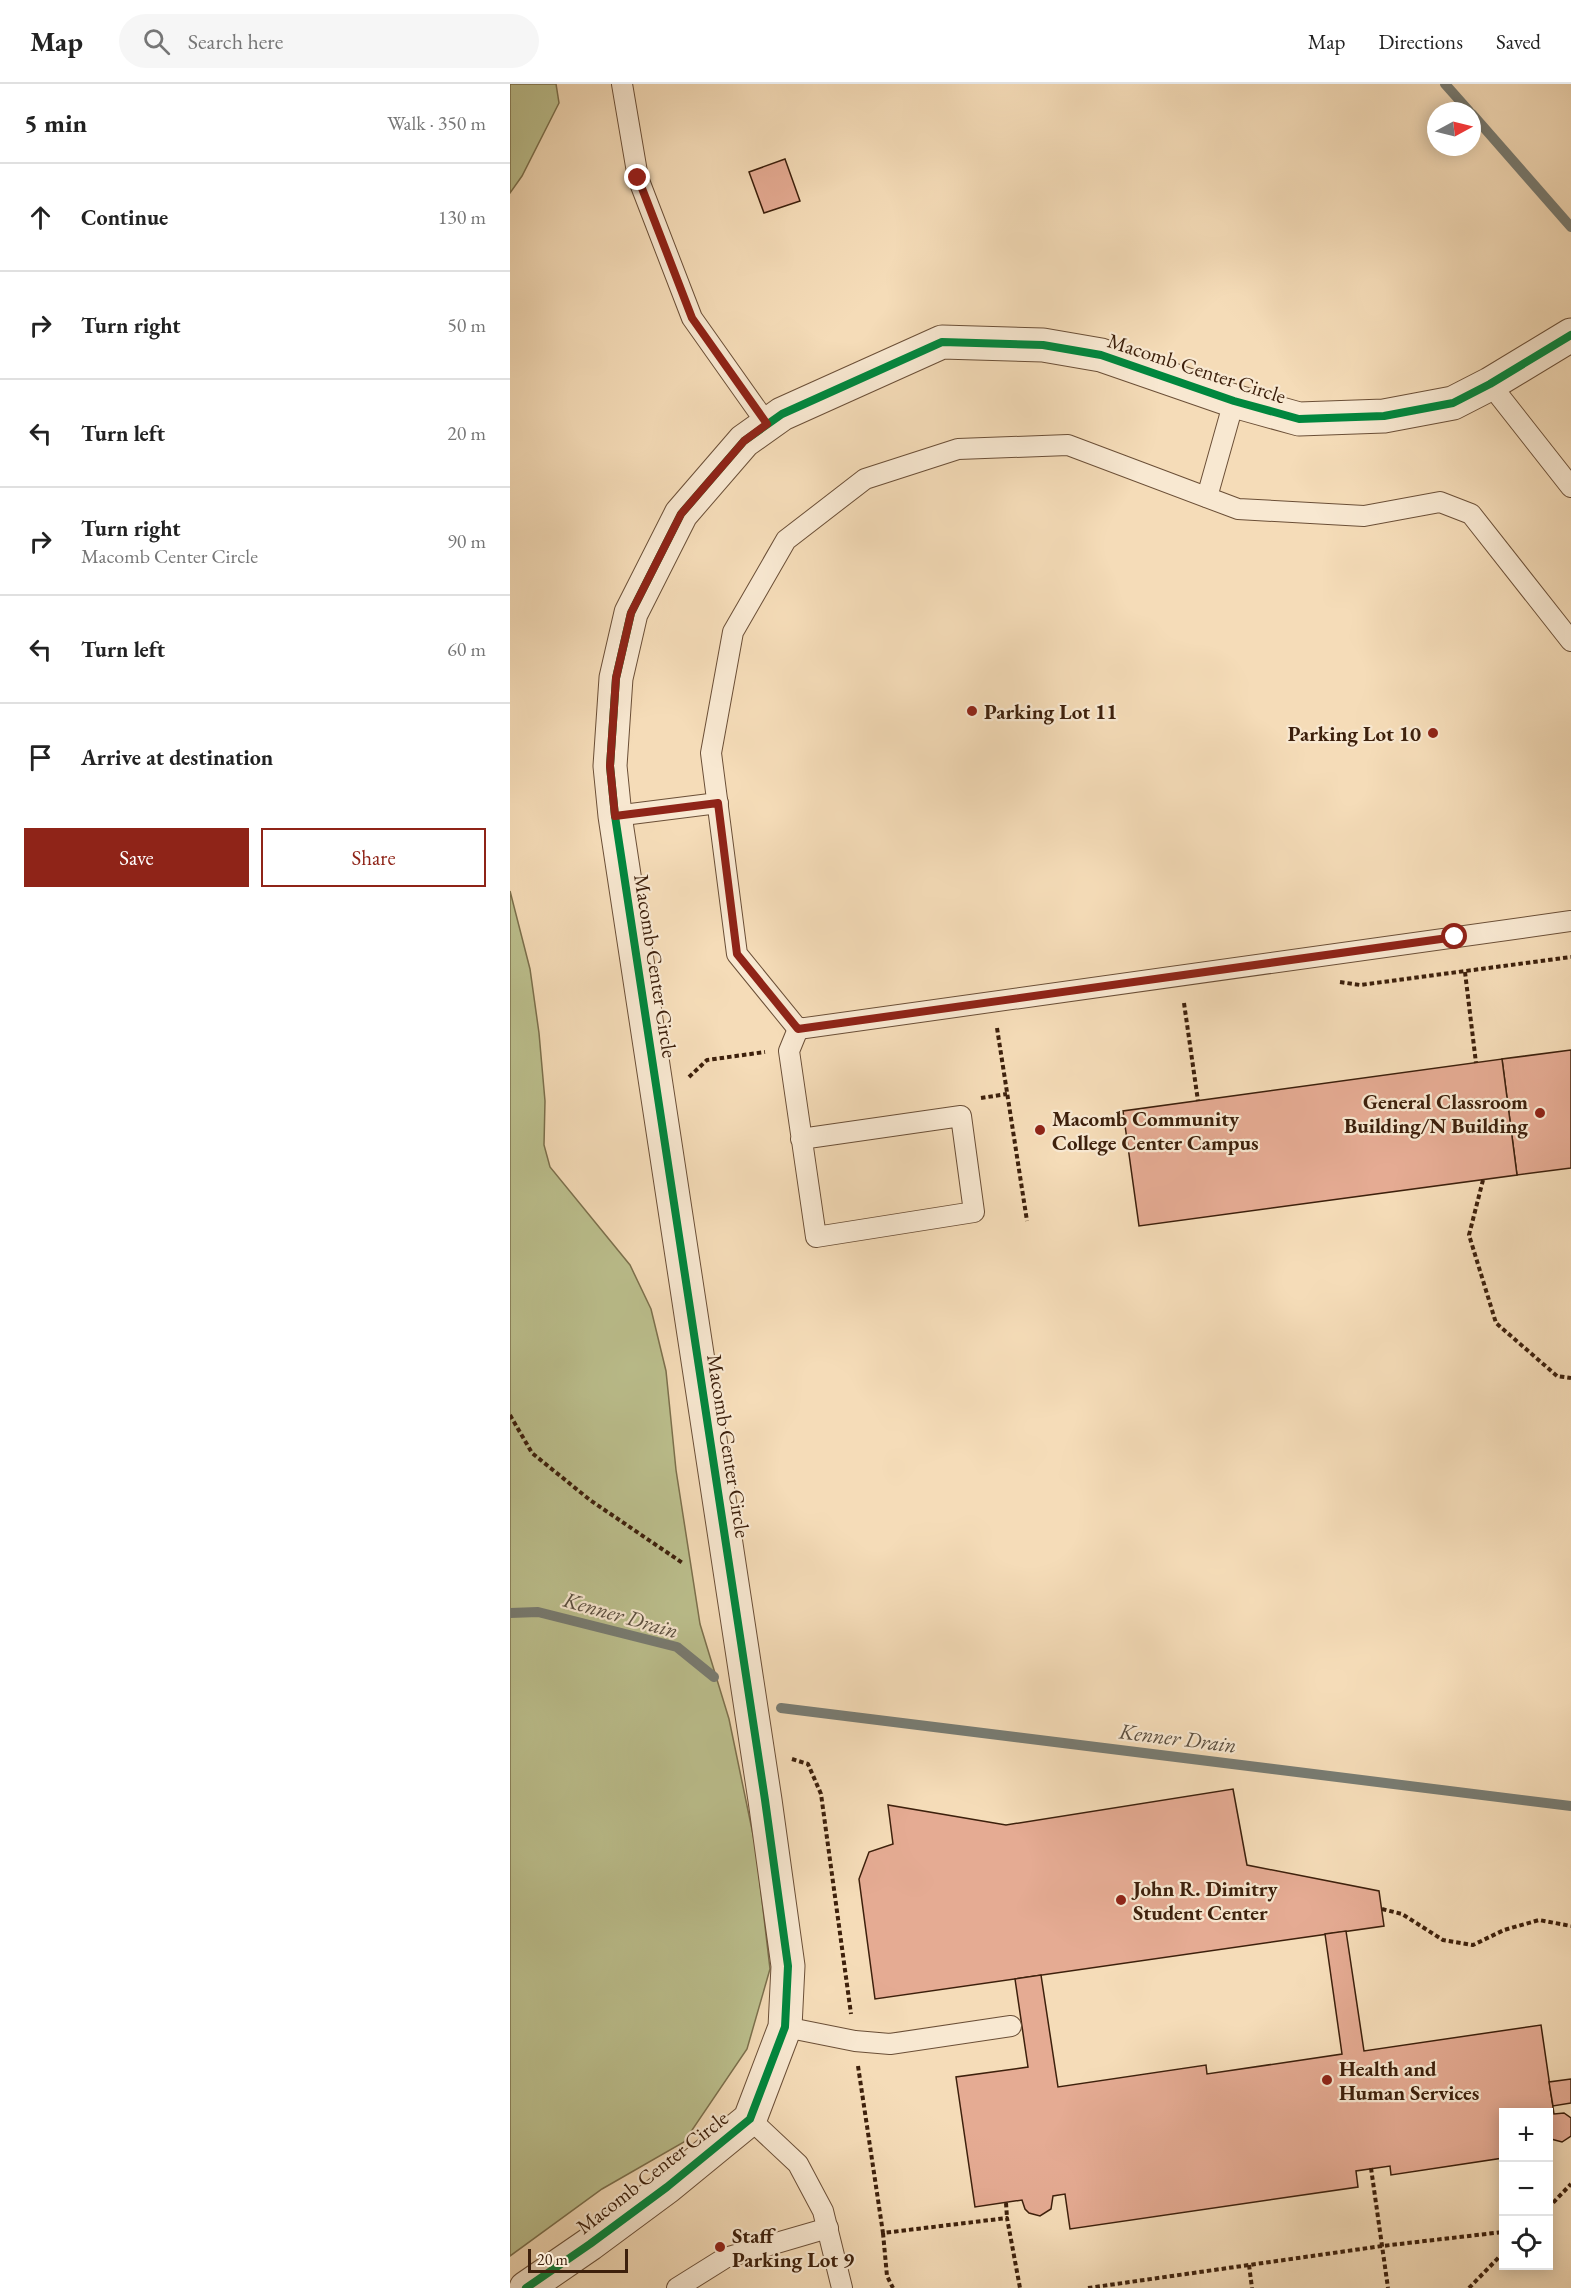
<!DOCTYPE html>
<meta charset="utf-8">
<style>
body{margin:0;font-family:"EB Garamond",serif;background:#f6f6f6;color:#222}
.controls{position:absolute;right:18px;bottom:18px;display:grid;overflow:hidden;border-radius:0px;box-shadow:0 3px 15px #0003}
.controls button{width:54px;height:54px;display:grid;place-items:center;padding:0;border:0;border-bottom:2px solid #e0e0e0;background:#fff;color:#222;font:30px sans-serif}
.compass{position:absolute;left:917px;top:18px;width:54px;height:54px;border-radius:50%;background:#fff;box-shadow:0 3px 15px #0003;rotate:83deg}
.scale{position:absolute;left:18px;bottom:15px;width:100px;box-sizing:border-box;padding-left:6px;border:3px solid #3d200c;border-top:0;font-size:16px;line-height:21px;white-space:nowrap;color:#3d200c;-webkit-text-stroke:4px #f8e8d1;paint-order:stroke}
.stop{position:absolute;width:18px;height:18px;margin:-14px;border:4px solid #8f2418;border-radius:50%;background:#fff}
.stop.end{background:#8f2418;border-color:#fff;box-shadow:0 2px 6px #0008}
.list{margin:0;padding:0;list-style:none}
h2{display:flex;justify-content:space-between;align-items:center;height:78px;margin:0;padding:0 24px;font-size:26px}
h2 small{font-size:20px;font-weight:400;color:#767676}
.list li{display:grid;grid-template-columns:39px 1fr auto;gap:18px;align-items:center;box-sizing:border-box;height:108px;padding:0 24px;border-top:2px solid #e0e0e0}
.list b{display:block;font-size:22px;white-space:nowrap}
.list p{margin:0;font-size:20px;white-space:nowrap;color:#767676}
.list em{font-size:20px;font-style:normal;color:#767676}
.actions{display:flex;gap:12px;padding:18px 24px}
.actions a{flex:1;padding:14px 0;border:2px solid #8f2418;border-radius:0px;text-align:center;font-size:21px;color:#8f2418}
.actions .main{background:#8f2418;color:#fff}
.icon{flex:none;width:33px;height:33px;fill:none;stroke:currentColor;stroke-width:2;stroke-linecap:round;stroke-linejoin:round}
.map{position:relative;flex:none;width:1061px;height:2204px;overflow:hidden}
header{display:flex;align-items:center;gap:36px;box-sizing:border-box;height:84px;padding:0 30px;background:#fff;border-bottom:2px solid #e0e0e0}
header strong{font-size:28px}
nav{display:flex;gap:33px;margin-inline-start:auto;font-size:21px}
.search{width:420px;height:54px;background:#f6f6f6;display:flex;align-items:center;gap:15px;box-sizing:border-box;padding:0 21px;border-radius:33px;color:#767676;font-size:22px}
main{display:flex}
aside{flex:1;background:#fff}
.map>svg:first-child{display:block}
</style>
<header>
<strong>Map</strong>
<div class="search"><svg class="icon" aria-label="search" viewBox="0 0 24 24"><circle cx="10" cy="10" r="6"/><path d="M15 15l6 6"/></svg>Search here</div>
<nav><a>Map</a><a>Directions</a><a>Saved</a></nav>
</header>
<main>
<aside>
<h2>5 min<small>Walk · 350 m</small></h2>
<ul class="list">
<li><svg class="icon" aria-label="ahead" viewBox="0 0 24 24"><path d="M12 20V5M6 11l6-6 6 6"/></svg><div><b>Continue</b></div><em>130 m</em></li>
<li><svg class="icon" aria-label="right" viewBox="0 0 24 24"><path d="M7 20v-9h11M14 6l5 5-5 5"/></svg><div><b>Turn right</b></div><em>50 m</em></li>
<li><svg class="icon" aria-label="left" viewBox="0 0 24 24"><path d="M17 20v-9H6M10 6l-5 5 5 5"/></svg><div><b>Turn left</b></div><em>20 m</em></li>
<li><svg class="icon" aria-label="right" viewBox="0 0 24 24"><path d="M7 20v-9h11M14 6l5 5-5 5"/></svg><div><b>Turn right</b><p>Macomb Center Circle</p></div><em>90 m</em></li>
<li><svg class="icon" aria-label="left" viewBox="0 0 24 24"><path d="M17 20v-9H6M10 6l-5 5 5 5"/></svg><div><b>Turn left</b></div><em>60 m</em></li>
<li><svg class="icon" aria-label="arrive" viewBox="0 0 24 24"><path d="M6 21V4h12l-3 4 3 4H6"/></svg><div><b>Arrive at destination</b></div></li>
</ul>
<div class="actions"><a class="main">Save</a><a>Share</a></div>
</aside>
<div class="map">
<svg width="1061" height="2204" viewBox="0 0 1061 2204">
<rect width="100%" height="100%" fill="#f5dcb8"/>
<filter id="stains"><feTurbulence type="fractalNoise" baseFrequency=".00333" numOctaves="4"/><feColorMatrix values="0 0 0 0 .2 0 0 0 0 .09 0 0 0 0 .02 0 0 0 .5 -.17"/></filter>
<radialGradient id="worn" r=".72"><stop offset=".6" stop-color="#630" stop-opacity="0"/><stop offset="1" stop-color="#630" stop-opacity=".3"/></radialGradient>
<!-- green -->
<g fill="#bcc08e" stroke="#7c704d" stroke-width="1.5">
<polygon points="0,0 46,0 49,19 12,92 0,109"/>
<polygon points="0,807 20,885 29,949 35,1017 34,1061 40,1083 120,1181 141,1225 156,1287 166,1386 190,1540 219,1635 246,1765 260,1885 237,1965 174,2058 92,2105 0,2172"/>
</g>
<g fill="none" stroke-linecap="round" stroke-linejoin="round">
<!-- stream -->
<g stroke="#787c73" stroke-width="10">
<polyline points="935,0 959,27"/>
<polyline points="962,30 1061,143"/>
<polyline points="0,1529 28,1528 167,1563 204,1593"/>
<polyline points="271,1624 1061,1722"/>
</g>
</g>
<!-- building -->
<g fill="#e5ab93" stroke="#3d200c" stroke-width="1.5">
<polygon points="275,75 290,117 254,129 239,88"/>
<polygon points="1061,966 1061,1084 1007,1091 992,975"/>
<polygon points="992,975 1007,1091 629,1142 613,1027"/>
<polygon points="723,1705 737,1781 869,1807 874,1842 365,1915 349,1795 359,1768 383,1760 378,1721 496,1741"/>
<polygon points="836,1847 854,1967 1031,1941 1044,2030 1054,2029 1061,2034 1061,2052 1052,2058 1041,2055 1038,2052 1038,2028 993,2028 993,2074 881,2091 880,2082 846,2087 848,2103 560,2145 555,2110 543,2112 541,2125 530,2132 519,2129 515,2125 512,2116 465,2123 446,1993 518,1983 505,1895 531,1891 548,2003 696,1981 697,1990 832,1970 815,1850"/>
<polygon points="1061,1995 1061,2019 1043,2022 1039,1998"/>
</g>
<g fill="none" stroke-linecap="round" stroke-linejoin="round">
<defs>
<g id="lane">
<polyline points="112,0 128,94 182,234 257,340"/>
<polyline points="980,300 1061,403"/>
<polyline points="697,413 724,317"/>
<polyline points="1061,557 961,430 930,418 854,432 728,425 558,361 448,365 355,395 276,456 223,548 201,669 227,870 288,945 1061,837"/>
<polyline points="105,732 208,719"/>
<polyline points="288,945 279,967 306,1153 464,1128 451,1032 291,1055"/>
<polyline points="275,1943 345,1957 380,1960 501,1942"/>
<polyline points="240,2035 288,2080 313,2127 332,2204"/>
<polyline points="167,2204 215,2174 318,2144"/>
</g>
<polyline id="street" points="16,2204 80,2160 157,2103 240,2035 275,1943 278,1882 255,1716 105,732 100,682 106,594 121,529 171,430 234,357 272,330 432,258 533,261 591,271 724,317 789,335 874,332 943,319 980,300 1061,251"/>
</defs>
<!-- lane casing -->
<use href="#lane" stroke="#6b4f37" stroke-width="22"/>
<!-- street casing -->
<use href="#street" stroke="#6b4f37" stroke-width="35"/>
<!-- path -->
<g stroke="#3d200c" stroke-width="4" stroke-dasharray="4.5 3" stroke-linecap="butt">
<polyline points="955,888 966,979"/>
<polyline points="830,898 850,901 1061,873"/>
<polyline points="674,919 688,1017"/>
<polyline points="487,944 517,1137"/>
<polyline points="179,993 197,976 255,968"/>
<polyline points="471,1014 497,1010"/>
<polyline points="973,1096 959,1151 986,1239 1047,1292 1061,1294"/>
<polyline points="0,1331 22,1369 80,1416 174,1480"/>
<polyline points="282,1675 298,1680 311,1710 341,1930"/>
<polyline points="872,1825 892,1830 933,1856 963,1861 994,1846 1029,1836 1061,1842"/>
<polyline points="348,1982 373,2149 497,2134 510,2204"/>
<polyline points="861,2084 878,2204"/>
<polyline points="496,2119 497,2134"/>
<polyline points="1038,2124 1061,2100"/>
<polyline points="373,2149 377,2192 383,2204"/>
<polyline points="739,2181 742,2204"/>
<polyline points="578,2204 872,2162 993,2148"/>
<polyline points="959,2204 993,2169"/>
</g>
<!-- lane -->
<use href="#lane" stroke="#f8e8d1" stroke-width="20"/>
<!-- street -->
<use href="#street" stroke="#f8e8d1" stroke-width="33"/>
<defs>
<polyline id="cycleway" points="16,2204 80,2160 157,2103 240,2035 275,1943 278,1882 255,1716 105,732 100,682 106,594 121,529 171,430 234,357 272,330 432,258 533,261 591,271 724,317 789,335 874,332 943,319 980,300 1061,251"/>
</defs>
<!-- cycleway casing -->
<use href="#cycleway" stroke="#f8e8d1" stroke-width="11"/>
<!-- cycleway -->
<use href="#cycleway" stroke="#00873e" stroke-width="8"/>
</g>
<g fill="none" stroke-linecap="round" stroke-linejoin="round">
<!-- route -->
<polyline stroke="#8f2418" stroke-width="8" points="128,94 182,234 257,340 234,357 171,430 121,529 106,594 100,682 105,732 208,719 227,870 288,945 945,853"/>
</g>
<!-- markers -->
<g fill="#8f2418" stroke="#f8e8d1" stroke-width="2">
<circle cx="462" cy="627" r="6"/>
<circle cx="923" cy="649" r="6"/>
<circle cx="1030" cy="1029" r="6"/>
<circle cx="530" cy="1046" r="6"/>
<circle cx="611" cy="1816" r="6"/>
<circle cx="817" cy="1996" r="6"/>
<circle cx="210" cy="2163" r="6"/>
</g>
<g text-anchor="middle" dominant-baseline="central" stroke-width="4.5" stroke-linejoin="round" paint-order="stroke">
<!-- street labels -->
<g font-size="21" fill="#3d200c" stroke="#f8e8d1">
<text transform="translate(687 284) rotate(18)">Macomb Center Circle</text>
<text transform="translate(146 882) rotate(81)">Macomb Center Circle</text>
<text transform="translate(219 1362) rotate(81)">Macomb Center Circle</text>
<text transform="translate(142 2088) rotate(-38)">Macomb Center Circle</text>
</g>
<!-- poi labels -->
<g font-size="21" font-weight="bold" fill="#3d200c" stroke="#f8e8d1" text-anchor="start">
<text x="474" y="627">Parking Lot 11</text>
<text x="911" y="649" text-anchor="end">Parking Lot 10</text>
<text x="1018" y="1017" text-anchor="end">General Classroom<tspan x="1018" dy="24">Building/N Building</tspan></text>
<text x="542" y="1034">Macomb Community<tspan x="542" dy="24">College Center Campus</tspan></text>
<text x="623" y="1804">John R. Dimitry<tspan x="623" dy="24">Student Center</tspan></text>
<text x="829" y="1984">Health and<tspan x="829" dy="24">Human Services</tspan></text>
<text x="222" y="2151">Staff<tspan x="222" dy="24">Parking Lot 9</tspan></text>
</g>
<!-- water labels -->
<g font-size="22" font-style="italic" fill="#5a4e3f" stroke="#f8e8d1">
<text transform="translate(111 1531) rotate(16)">Kenner Drain</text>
<text transform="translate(668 1654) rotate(7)">Kenner Drain</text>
</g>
</g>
<rect width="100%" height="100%" filter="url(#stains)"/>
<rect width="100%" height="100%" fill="url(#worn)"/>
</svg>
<div class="controls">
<button>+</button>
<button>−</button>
<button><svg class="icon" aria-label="locate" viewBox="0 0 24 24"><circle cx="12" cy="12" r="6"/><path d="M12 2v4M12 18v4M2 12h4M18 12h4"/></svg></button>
</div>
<svg class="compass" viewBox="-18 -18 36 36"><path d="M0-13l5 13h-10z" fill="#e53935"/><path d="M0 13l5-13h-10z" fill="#767676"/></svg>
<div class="scale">20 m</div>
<div class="stop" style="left:945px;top:853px"></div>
<div class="stop end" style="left:128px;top:94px"></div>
</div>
</main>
